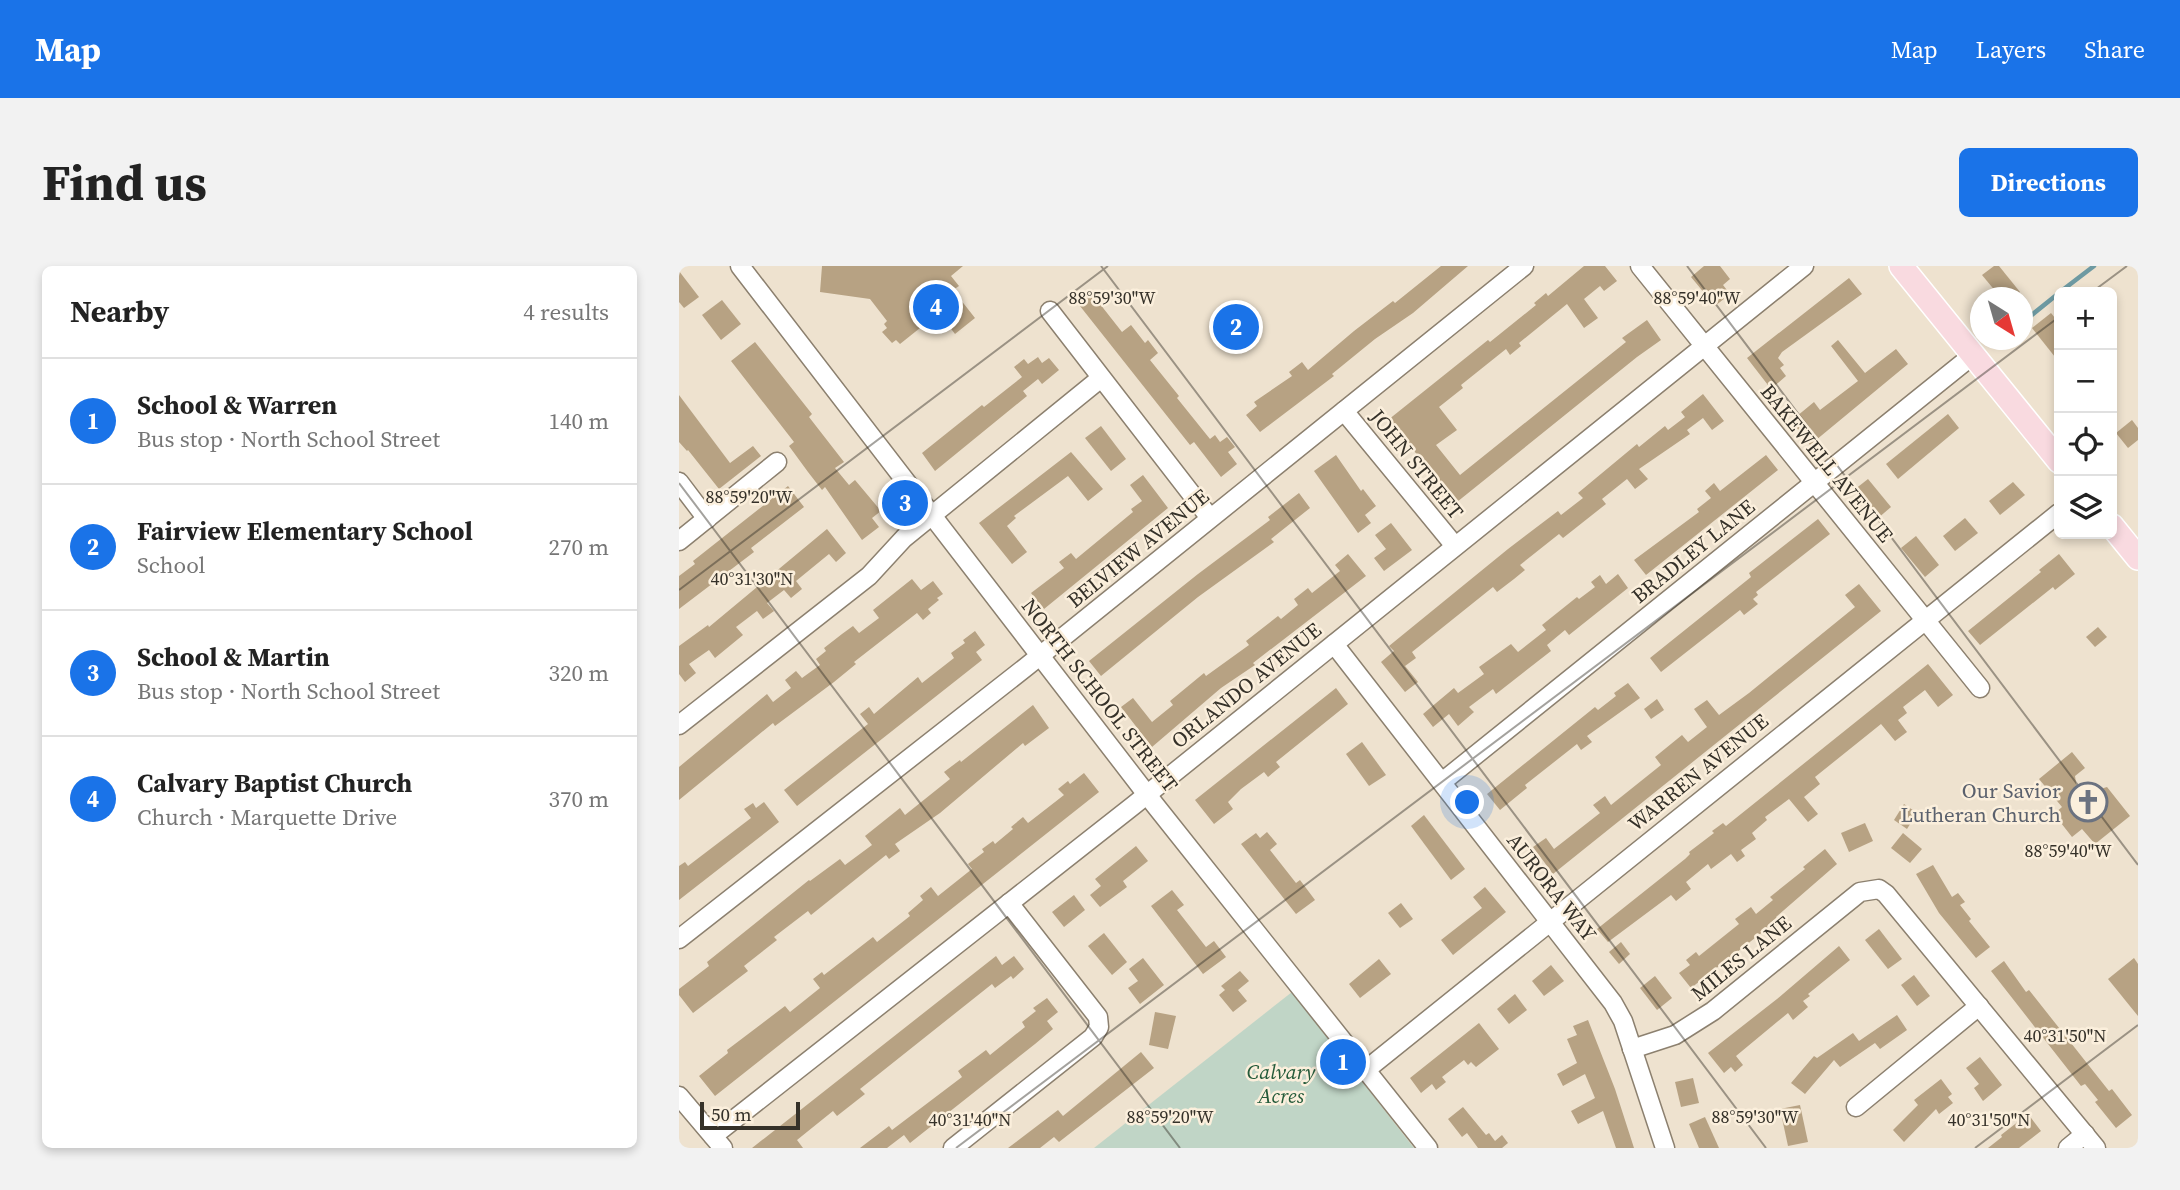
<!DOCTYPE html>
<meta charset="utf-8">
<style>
body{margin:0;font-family:"Source Serif 4",serif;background:#f2f2f2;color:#222}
.controls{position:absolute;right:21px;top:21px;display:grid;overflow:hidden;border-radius:10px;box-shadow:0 4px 10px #0003}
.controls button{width:63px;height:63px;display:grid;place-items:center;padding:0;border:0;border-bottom:2px solid #e0e0e0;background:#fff;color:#222;font:35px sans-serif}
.compass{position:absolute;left:1291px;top:21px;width:63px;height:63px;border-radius:50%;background:#fff;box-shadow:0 4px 10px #0003;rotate:143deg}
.scale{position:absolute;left:21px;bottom:18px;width:100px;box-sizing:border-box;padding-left:7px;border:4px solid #353129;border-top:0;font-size:19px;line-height:24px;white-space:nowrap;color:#353129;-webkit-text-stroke:5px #fbefdc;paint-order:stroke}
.you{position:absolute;left:789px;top:537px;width:24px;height:24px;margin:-18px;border:5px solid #fff;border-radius:50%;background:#1a73e8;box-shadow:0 0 0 10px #1a73e833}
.badge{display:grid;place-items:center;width:46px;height:46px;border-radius:50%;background:#1a73e8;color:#fff;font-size:23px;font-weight:700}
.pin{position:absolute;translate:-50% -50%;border:4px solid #fff;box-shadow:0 2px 7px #0006}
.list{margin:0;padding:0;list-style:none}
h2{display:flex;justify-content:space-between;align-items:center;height:91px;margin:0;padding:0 28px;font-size:30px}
h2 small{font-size:23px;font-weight:400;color:#767676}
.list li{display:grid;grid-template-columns:46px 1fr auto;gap:21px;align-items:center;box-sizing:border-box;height:126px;padding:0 28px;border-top:2px solid #e0e0e0}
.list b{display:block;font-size:26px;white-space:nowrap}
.list p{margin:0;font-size:23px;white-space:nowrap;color:#767676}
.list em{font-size:23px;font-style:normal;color:#767676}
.icon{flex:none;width:38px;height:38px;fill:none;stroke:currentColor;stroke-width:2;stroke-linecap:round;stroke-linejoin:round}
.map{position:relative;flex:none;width:1459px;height:882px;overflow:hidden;border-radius:10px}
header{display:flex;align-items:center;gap:42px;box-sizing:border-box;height:98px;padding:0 35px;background:#1a73e8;color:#fff}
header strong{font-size:33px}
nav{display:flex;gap:38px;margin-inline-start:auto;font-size:24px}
.intro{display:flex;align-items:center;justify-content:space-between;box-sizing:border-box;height:168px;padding:0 42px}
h1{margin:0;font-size:49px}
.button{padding:18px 32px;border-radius:10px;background:#1a73e8;color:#fff;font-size:24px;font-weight:700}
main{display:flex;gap:42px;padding:0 42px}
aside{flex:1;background:#fff;border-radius:10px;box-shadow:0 4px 10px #0003}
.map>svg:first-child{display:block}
</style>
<header>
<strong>Map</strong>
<nav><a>Map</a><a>Layers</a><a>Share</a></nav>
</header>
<div class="intro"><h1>Find us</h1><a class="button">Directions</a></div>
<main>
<aside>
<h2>Nearby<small>4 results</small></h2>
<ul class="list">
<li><span class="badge">1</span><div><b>School &amp; Warren</b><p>Bus stop · North School Street</p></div><em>140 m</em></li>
<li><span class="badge">2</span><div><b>Fairview Elementary School</b><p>School</p></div><em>270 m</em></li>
<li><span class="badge">3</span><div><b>School &amp; Martin</b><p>Bus stop · North School Street</p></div><em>320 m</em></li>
<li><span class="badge">4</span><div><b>Calvary Baptist Church</b><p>Church · Marquette Drive</p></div><em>370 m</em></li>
</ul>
</aside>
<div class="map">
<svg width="1459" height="882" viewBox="0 0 1459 882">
<rect width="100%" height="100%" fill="#eee2cf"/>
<!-- green -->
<polygon fill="#c0d5c6" points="613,726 735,882 415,882"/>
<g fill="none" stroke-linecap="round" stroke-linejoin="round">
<!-- stream -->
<g stroke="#6e9aa2" stroke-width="4.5">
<polyline points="1381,26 1415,0"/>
<polyline points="1344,56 1380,27"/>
</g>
</g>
<!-- building -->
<g fill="#b7a283">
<polygon points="143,0 284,0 272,10 280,20 274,24 296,52 276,68 267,56 263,58 256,50 221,78 217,74 213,77 203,66 208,62 205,58 208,55 191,33 141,26"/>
<polygon points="762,0 789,0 734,47 696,73 653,108 655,110 581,166 567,149 578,140 575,136 613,110 610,106 623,96 629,104 675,65 714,35 716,37"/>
<polygon points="905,0 926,0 938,15 925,25 921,20 905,33 919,52 905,62 888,38 840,77 842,80 831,89 827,83 782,119 784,122 760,141 778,164 757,179 781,209 947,76 943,72 968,54 982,74 958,91 778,236 709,154 809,74 811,76 857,39 855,37 867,27 869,30"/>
<polygon points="1025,0 1041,0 1051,13 1044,19 1051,28 1036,40 1012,11"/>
<polygon points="1315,0 1320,0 1341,26 1333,32 1322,32 1303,9"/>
<polygon points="0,5 20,31 5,42 0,36"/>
<polygon points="1170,12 1183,28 1103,86 1099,92 1105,99 1101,102 1107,110 1092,123 1068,92"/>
<polygon points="410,24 443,66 452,59 466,77 469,74 479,87 471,94 500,130 498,132 531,173 536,169 541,176 548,171 556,181 549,186 558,198 542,211 515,176 511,179 397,35"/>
<polygon points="43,34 62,58 42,74 23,49"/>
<polygon points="1372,47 1380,57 1380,96 1353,62"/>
<polygon points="1159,74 1186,107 1217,83 1229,98 1131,179 1112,155 1135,136 1141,144 1179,115 1152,80"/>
<polygon points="76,76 133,148 130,151 165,196 156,202 170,219 176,214 202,245 193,252 200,261 183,274 146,221 143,224 129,206 110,180 115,176 52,95"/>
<polygon points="359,91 363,97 370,92 380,104 363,118 359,113 344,125 348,130 256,205 243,187 303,139 305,141 343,111 335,101 345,93 349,98"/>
<polygon points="1024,128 1045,155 1033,164 1024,152 1008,164 1011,168 960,203 969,213 956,223 948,213 923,233 927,238 884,272 880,268 841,299 846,304 835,313 818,326 814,321 733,386 737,392 726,400 739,416 726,426 702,396 715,385 710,380 829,283 879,245 882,249 904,232 899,227 958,178 960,181 986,160 989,164 1006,151 1002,146"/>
<polygon points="0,129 51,197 74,180 82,190 40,223 9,184 8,185 0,176"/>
<polygon points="1269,148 1280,162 1219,213 1207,198"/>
<polygon points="1453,154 1459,162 1459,174 1449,182 1437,167"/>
<polygon points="422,160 447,193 432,205 406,172"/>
<polygon points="392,186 424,223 409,235 389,210 335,250 337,252 328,260 348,286 333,298 300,257"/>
<polygon points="657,189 682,225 684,223 697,240 686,249 692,257 679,267 635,205"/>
<polygon points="1087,189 1099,204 967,309 955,294 1020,246 1018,243 1032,232 1026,225 1035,217 1041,225"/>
<polygon points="464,209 489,242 365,343 352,327 385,302 380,296 392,287 397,293 454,246 452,243 463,235 451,219"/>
<polygon points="1189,213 1212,241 1198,253 1175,224"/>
<polygon points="1334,216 1346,229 1321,249 1310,235"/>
<polygon points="109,220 125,241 72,282 75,286 0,343 0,310 16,298 14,295"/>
<polygon points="620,227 631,242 592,273 595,276 519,331 422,410 410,395 519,308 591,254 589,251"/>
<polygon points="1286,252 1299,267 1276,285 1264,270"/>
<polygon points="1139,253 1151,268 1077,326 1079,329 1074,333 1079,338 1065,349 1061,344 982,406 971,392 1072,311 1070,307"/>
<polygon points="712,257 733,284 705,305 695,292 707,283 696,269"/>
<polygon points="148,263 167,287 157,296 150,288 117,315 123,323 112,332 105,324 88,337 95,345 84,353 78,345 57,361 64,369 36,392 30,384 10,398 17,407 6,416 0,408 0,380 29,359 30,361"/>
<polygon points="1237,270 1260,299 1246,311 1222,282"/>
<polygon points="669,288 687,310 574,397 576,399 542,422 473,481 442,441 454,432 473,456 494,439 491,435 525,407 527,410 570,379 567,375 599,350 602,353 619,339 615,333 629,322 633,327 661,305 656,299"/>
<polygon points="1380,288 1396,308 1376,324 1374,321 1301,379 1289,365 1362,306 1360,304"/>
<polygon points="939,308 949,322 890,369 886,364 868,379 872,385 817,428 814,423 790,441 795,446 779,460 770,448 754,461 744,448 775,422 779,427 805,408 800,401 832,378 839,386 867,364 863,359 898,331 900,333 916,321 912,316 921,309 927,318"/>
<polygon points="233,313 242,324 254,315 264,328 258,332 260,334 249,343 252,347 244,354 238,347 175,396 177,398 155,416 96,460 94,457 0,534 0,501 88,428 94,436 112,422 106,414 117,405 123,412 141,399 137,393 147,385 145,382 163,368 174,360 180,367 200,352 194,344"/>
<polygon points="1180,318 1202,345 874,608 854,581 867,572 875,583 921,547 914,539 926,530 932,539 982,499 976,491 1003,469 1009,476 1028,461 1015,443 1028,434 1040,449 1070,427 1176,341 1166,329"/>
<polygon points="1419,361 1428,371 1416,381 1407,371"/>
<polygon points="296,365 306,379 297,386 303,394 118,540 105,524 189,458 181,448 190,441 195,448 239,411 243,417 275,392 272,387 286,377 284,374"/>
<polygon points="1249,398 1274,429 1259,441 1246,424 1224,441 1228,447 1219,454 1228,466 1216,475 1202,458 1136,511 1141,518 1125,531 1139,548 1129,556 1110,533 1086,551 1088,554 1073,567 1077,573 1062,584 1066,590 1058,596 1052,588 1032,603 1029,598 1007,616 1012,623 997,635 992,629 929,676 918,663 1006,593 1011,588 1010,586 1035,567 1033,565 1044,557 1047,560"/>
<polygon points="949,417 961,432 908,470 913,476 902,484 898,478 846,519 848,522 821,544 808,528 916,441 919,444 937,430 935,427"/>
<polygon points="657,422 669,438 597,496 601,501 589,511 585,506 562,523 549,536 554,543 535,558 516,534"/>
<polygon points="978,433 985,444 972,453 965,443"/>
<polygon points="354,439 370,462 346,480 344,477 261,547 216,578 221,585 210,593 207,589 132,649 129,645 95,671 98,674 65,700 69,705 14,747 0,729 0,723 30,700 28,696 130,614 131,615 161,593 166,599 193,579 186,570 221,542 226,549 271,513 265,506 281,494 282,496"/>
<polygon points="683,476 707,509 690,520 667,488"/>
<polygon points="1393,486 1406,502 1396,510 1399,530 1428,521 1451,550 1416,578 1403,563 1393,571 1375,548 1383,541 1360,513"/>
<polygon points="405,507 420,526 36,830 20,810 49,787 48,784 106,740 111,746 141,722 134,713 143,706 145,709 194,671 198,676 231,650 229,647 244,634 241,630 252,621 259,630 293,603 289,598 305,586 303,583 314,575 316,578 334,563 332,561 344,551 349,557 385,529 379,523 389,515 391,518"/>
<polygon points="85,536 100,556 0,634 0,600 6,596 9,600 72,552 65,543 74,537 77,542"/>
<polygon points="1225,538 1238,547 1228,563 1215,554"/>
<polygon points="745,549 786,603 772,614 732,560"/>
<polygon points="1186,557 1194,575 1170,586 1162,567"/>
<polygon points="588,566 598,578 591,584 617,617 621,614 636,634 617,648 562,578 577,567 581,572"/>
<polygon points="1224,567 1243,583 1231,597 1212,582"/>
<polygon points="457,580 469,595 444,615 448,621 421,641 411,629 422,620 416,613"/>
<polygon points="1146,583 1158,598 1097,651 1099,654 1012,722 1000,707 1011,699 1007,694 1017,686 1020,690 1060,658 1056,653 1072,641 1077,648 1094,634 1091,631 1126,603 1124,601"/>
<polygon points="1254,599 1273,631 1279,627 1286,636 1281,639 1292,653 1290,655 1311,681 1297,692 1260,647 1237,608"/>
<polygon points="806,621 827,646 774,689 762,674 803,642 794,631"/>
<polygon points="493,624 505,639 498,644 527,681 535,675 547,691 524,708 472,640"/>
<polygon points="395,629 406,644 385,661 373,646"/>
<polygon points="722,637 734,653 721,662 709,647"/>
<polygon points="1200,663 1223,693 1209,703 1186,674"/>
<polygon points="425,667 448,696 433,709 409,680"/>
<polygon points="942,676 951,688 940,698 930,686"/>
<polygon points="1160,680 1171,694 1129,728 1131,730 1124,735 1129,741 1114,754 1109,747 1057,790 1064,799 1056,806 1052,801 1045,807 1029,787 1098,733"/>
<polygon points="317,690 323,699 335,690 345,703 334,713 332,710 316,722 313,718 181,823 186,828 158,850 154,845 118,874 124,882 73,882"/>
<polygon points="464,692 485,719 461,738 449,722 459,715 450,703"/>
<polygon points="1455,692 1459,698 1459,750 1429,713"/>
<polygon points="700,693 712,708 681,732 670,718"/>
<polygon points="1325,695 1347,726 1350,724 1430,825 1433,823 1453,849 1437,862 1416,836 1419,834 1406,818 1402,820 1312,705"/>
<polygon points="872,699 885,715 865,730 853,715"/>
<polygon points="561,705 570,715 559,724 568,735 554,746 540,729 546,724 542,720"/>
<polygon points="1235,709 1251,730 1238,740 1222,719"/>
<polygon points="976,710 993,732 978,744 961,722"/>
<polygon points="836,728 848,744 830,758 818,743"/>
<polygon points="368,732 379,746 368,755 374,763 356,778 231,877 225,869 208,882 181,882 210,860 213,864 283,811 279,805 307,784 311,789 346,761 343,756 357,745 354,742"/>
<polygon points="476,746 497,750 489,783 470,779"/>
<polygon points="1218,749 1228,764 1201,783 1196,777 1161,801 1155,794 1126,828 1112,817 1135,790 1138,792 1174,767 1180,775"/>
<polygon points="909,754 936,823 955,882 937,882 924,845 899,858 892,845 916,832 906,808 884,820 878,808 898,797 888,773 898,769 894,760"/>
<polygon points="800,757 820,783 797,801 792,796 789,799 785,794 763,811 767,816 757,824 753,818 742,827 731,812"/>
<polygon points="462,786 475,802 380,876 375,871 361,882 329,882 379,844 384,850"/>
<polygon points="1301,791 1323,819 1304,835 1295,822 1300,818 1287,802"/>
<polygon points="1014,812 1020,837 1002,841 996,816"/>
<polygon points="1262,813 1273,828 1269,831 1274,837 1260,848 1257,843 1225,876 1214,864 1239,839 1235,834"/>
<polygon points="1121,839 1129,876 1109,880 1101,843"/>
<polygon points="784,841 807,869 810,867 816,875 823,869 829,877 823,882 799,882 788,867 783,871 769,853"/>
<polygon points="1349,848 1362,865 1340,882 1309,882 1323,871 1322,869"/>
<polygon points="1026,851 1040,882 1020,882 1010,858"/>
</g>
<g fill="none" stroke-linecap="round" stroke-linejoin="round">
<defs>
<g id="minor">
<polyline points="61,0 476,539 749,882"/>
<polyline points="961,0 1301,422"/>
<polyline points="371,45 531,252"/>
<polyline points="665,145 776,280"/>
<polyline points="0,216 28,253"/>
<polyline points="0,275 98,196"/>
<polyline points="655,378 934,737 944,755 986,882"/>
<polyline points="0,459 190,310 225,272 422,112"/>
<polyline points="763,516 1294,89"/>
<polyline points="0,673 347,401 845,0"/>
<polyline points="953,783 996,769 1034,745 1181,626 1200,623 1207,628 1417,882"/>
<polyline points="688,803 1380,247"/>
<polyline points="0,830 44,882"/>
<polyline points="1177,841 1300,740"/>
<polyline points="34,870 455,539 1125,0"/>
<polyline points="274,882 414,771 420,761 419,751 330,637"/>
<polyline points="1389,882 1406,868"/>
</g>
<g id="major">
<polyline points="1222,0 1380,195"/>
<polyline points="1433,260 1459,292"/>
</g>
</defs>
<!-- minor casing -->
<use href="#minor" stroke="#8c806f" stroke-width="21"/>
<!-- major casing -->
<use href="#major" stroke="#fff" stroke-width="26"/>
<!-- minor -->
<use href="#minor" stroke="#fff" stroke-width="18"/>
<!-- major -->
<use href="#major" stroke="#f9dae0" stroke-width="23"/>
</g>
<!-- ticks -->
<path fill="none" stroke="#353129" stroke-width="2" stroke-opacity="0.45" d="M 422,0 L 1087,882M 1008,0 L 1459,599M 1413,26 L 1448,0M 0,217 L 501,882M 0,324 L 429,0M 277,882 L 1380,51M 1296,882 L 1459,759"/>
<!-- icons -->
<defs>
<symbol id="church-ring" viewBox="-11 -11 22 22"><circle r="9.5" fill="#fbefdc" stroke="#6b7280" stroke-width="1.5"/><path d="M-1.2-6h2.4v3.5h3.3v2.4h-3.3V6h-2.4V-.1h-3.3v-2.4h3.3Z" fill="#6b7280"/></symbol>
</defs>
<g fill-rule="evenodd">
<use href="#church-ring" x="1387" y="514" width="44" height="44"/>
</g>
<g text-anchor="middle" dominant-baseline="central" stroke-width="5" stroke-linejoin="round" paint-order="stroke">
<!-- street labels -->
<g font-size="21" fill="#353129" stroke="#fbefdc">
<text transform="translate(1148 197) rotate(51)">BAKEWELL AVENUE</text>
<text transform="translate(738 198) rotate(51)">JOHN STREET</text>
<text transform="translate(459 282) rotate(-39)">BELVIEW AVENUE</text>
<text transform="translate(1014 285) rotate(-39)">BRADLEY LANE</text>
<text transform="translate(567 419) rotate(-39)">ORLANDO AVENUE</text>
<text transform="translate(421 429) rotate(52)">NORTH SCHOOL STREET</text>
<text transform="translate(1019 506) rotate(-39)">WARREN AVENUE</text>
<text transform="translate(873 621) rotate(52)">AURORA WAY</text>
<text transform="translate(1062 692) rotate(-39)">MILES LANE</text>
</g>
<!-- worship labels -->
<g font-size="21" fill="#5b616d" stroke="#fbefdc" text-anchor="end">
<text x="1382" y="524">Our Savior<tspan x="1382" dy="24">Lutheran Church</tspan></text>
</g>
<!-- park labels -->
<g font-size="21" font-style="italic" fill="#245b3a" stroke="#fbefdc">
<text x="602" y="805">Calvary<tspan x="602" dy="24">Acres</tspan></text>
</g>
</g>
<g font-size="18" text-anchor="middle" fill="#353129" stroke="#fbefdc" stroke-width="5" stroke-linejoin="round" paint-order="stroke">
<text x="1018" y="38">88°59'40"W</text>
<text x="433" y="38">88°59'30"W</text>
<text x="70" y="237">88°59'20"W</text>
<text x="73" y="319">40°31'30"N</text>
<text x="1389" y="591">88°59'40"W</text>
<text x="1386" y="776">40°31'50"N</text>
<text x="491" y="857">88°59'20"W</text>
<text x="1076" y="857">88°59'30"W</text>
<text x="291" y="860">40°31'40"N</text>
<text x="1310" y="860">40°31'50"N</text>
</g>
</svg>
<div class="controls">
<button>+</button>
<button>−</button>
<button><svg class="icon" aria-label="locate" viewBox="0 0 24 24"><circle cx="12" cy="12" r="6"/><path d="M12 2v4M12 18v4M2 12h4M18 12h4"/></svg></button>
<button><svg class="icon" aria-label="layers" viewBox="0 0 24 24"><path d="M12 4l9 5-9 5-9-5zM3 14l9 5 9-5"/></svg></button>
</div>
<svg class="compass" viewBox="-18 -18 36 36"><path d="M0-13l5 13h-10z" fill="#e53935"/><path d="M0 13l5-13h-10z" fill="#767676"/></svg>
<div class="scale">50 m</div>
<div class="you"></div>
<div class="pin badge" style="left:664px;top:796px">1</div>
<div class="pin badge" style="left:557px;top:61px">2</div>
<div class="pin badge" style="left:226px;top:237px">3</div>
<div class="pin badge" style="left:257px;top:41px">4</div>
</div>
</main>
